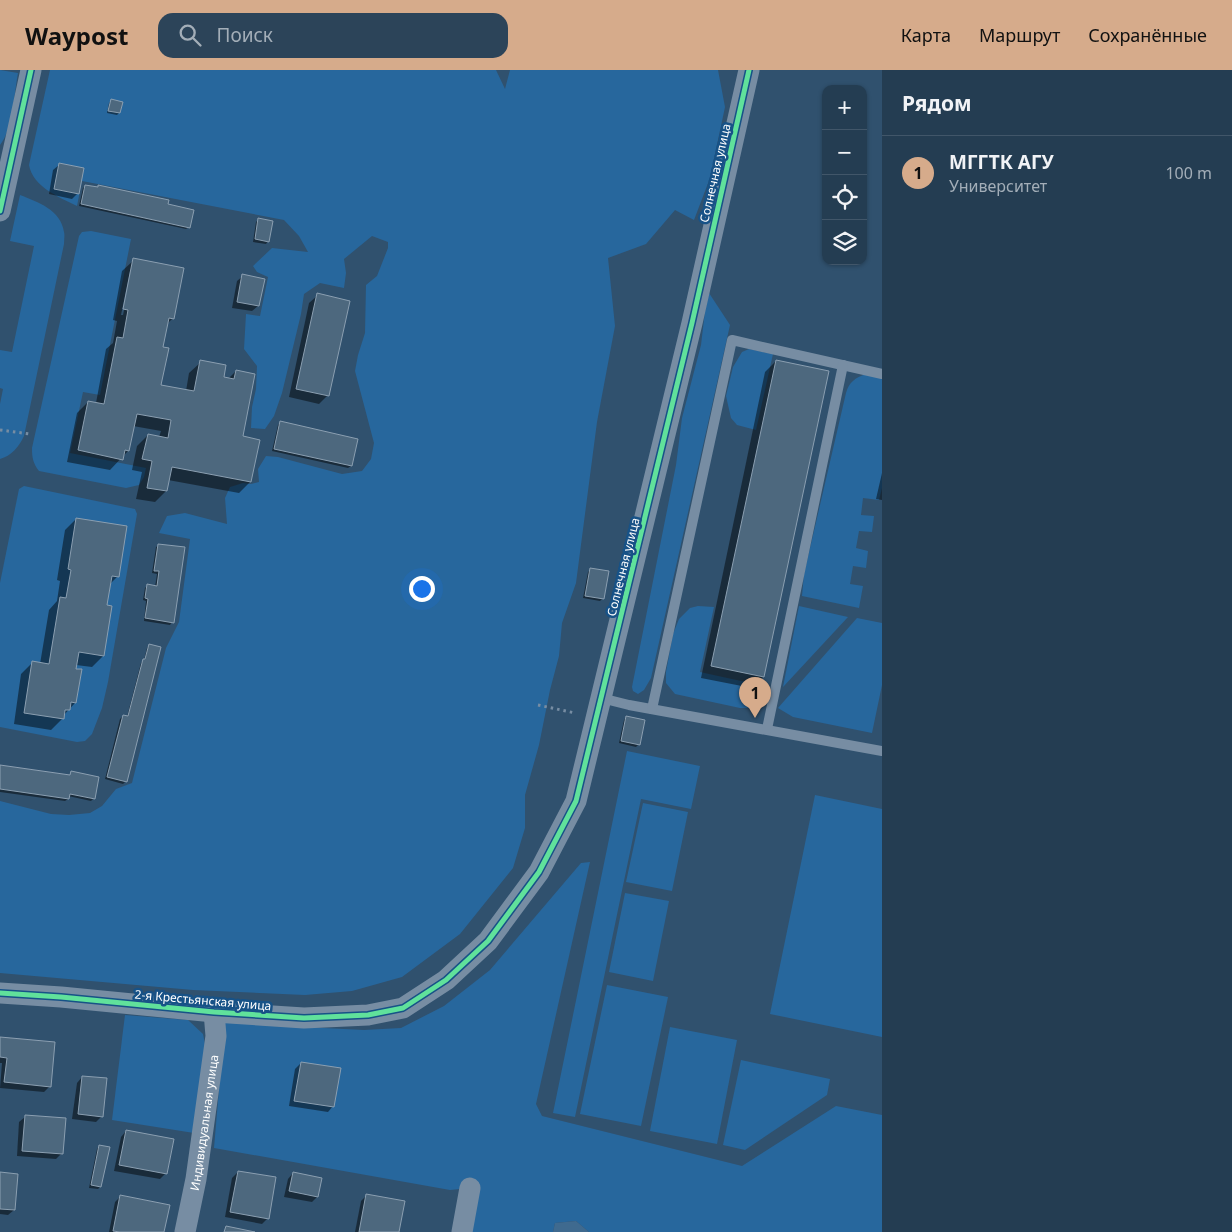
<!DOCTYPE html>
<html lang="ru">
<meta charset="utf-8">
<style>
body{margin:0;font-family:"Noto Sans",sans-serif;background:#2c4459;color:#f1f3f6}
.controls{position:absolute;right:15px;top:15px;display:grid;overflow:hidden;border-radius:10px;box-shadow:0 1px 4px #0004}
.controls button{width:45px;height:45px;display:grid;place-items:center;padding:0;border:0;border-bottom:1px solid #415669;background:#243d52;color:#f1f3f6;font:25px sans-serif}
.you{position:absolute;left:421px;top:518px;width:18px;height:18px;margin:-12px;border:4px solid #fff;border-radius:50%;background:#1a73e8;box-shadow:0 0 0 8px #1a73e833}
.badge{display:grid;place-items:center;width:32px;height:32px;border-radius:50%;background:#d6ab8b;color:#111;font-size:16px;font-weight:700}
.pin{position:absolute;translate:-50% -41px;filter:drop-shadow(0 1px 2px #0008)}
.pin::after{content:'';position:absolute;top:26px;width:18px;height:15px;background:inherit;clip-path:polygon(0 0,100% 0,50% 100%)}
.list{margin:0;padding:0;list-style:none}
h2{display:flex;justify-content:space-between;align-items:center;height:65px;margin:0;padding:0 20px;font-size:21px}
h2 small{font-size:16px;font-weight:400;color:#a3aeb8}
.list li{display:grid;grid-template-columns:32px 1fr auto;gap:15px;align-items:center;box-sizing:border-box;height:75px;padding:0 20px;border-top:1px solid #415669}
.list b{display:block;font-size:19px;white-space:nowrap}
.list p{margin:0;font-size:16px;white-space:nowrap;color:#a3aeb8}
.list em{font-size:16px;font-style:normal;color:#a3aeb8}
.icon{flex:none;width:28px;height:28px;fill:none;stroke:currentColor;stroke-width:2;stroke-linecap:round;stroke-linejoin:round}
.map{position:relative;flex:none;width:882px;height:1162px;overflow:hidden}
header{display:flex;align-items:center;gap:30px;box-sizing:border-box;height:70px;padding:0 25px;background:#d6ab8b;color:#111}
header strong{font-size:24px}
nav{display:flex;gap:28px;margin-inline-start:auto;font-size:18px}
.search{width:350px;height:45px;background:#2c4459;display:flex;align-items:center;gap:12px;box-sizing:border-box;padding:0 18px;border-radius:15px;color:#a3aeb8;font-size:19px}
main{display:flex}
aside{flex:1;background:#243d52}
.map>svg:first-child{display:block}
</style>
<header>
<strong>Waypost</strong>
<div class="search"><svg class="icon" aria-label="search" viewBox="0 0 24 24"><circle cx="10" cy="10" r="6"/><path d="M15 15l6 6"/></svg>Поиск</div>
<nav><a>Карта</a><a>Маршрут</a><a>Сохранённые</a></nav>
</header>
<main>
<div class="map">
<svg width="882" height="1162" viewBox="0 0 882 1162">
<rect width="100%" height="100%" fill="#30516e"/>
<!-- green -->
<g fill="#27679d">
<path d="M 0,0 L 18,3 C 14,24 13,59 0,75 Z"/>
<path d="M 50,0 L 496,0 L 505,19 L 510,0 L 718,0 L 725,37 L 710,108 L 694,150 L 675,140 L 646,174 L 608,188 L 615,256 L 597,352 L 576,513 L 562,553 L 559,586 L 550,620 L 539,675 L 525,725 L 525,758 L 513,798 L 460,864 L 402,907 L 352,921 L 305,925 L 193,920 L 0,903 L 0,731 L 51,744 L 69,745 L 90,743 L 102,736 L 116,719 L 132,713 L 166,578 L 179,552 L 190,469 L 159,463 L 167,446 L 185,443 L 227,454 L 225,428 L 230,417 L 243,413 L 251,414 L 259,412 L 258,399 L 266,386 L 278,387 L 342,404 L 362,401 L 371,389 L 374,373 L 355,301 L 358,285 L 365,263 L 366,215 L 377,206 L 388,178 L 388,172 L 372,166 L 344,189 L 346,203 L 344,218 L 320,213 L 304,224 L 301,244 L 282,323 L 274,346 L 265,359 L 251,358 L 252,337 L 256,319 L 257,296 L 244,279 L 246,244 L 260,246 L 268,207 L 257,202 L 253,196 L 272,178 L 308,182 L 299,166 L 284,150 L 82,111 L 77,136 C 59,127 33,117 29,95 Z"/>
<path d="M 20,125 C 38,132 61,140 64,162 C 65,165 64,170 64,174 L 24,366 C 19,377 11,386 0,389 L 0,334 L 3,319 L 0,318 L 0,280 L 12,282 L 34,176 L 10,171 Z"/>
<path d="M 91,161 L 131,169 L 100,325 L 83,322 L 70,383 L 146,398 L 144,407 L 139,415 L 126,418 L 39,401 C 33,393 32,388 32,378 L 79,166 L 82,162 Z"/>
<polygon points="709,223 730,255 651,608 644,620 638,624 633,621 632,617 676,395 682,348 701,275 705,241"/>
<polygon points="749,279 773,284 756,360 737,355 731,348 726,326 733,297 742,282"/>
<path d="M 866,304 L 882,305 L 882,418 L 879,430 L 863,428 L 861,445 L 874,446 L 872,462 L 859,461 L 856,478 L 868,481 L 866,498 L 853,496 L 850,514 L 863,516 L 859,538 L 802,526 L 804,504 L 846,323 C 849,312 855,308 866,304 Z"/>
<polygon points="24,416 135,439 137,444 108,612 102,638 92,664 85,671 77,672 0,657 0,513 19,419"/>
<path d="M 698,536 L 714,537 L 700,602 L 769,617 C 763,633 758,639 740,638 L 675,624 L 666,613 L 666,602 L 673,564 L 679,549 L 690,538 Z"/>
<polygon points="799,536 848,547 783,617"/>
<polygon points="857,548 882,553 882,615 872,663 793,647 778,638"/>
<polygon points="627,681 700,696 691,739 641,729 575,1047 553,1043"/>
<polygon points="815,725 882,739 882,967 770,944"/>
<polygon points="643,733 688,742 672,821 626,812"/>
<polygon points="590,792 536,1034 542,1046 742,1096 836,1036 882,1045 882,1162 589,1162 576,1151 555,1153 553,1162 462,1162 470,1118 450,1120 214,1078 225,949 283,956 364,960 401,958 444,936 490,900 581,793"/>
<polygon points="625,823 669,831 653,911 609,902"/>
<polygon points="607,915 668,927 641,1056 580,1044"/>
<polygon points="125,945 188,950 203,964 206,979 194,1063 112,1050"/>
<polygon points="670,957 737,970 717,1074 650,1061"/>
<polygon points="741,990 830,1009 827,1025 745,1080 723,1075"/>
</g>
<!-- water -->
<polygon fill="#3f6a8f" points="576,1151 589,1162 553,1162 555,1153"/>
<!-- shadow -->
<g fill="#0007" fill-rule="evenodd">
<polygon points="111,31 119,43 117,45 107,43 109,33"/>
<polygon points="59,95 78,123 72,129 49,124 53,100"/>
<polygon points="86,116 97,118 99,116 166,135 189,157 186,159 79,136 83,118"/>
<polygon points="259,149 268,171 266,174 253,172 256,152"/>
<path d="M 134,190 L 173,248 L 166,255 L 162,278 L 160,316 L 186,321 L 189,303 L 201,292 L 222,308 L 228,309 L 236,301 L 241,367 L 250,412 L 239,423 L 168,410 L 166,421 L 155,432 L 136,429 L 142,402 L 132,400 L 137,376 L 148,365 L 159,367 L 161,361 L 133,356 L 128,381 L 110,400 L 67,392 L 77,343 L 88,332 L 96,333 L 106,279 L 113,273 L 117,251 L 113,250 L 122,201 ZM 130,201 L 132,201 L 123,245 L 121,245 Z"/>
<polygon points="243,206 258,236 252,241 232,238 237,211"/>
<polygon points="318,225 328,325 319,334 289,327 309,233"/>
<polygon points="776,291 763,607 752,618 701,608 765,302"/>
<polygon points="281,352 357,370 351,396 348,398 272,381 278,355"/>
<polygon points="882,403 882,430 876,429"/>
<polygon points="76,449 125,457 117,507 109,515 106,536 103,586 92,597 76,595 75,633 63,646 62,649 51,660 14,654 21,604 33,592 40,594 49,540 57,531 60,511 57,510 65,460"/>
<polygon points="159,475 172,552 170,555 144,551 146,531 143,530 145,518 147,516 155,517 157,504 152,503 156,477"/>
<polygon points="591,499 603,528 600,531 583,528 588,502"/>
<polygon points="149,576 126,711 123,714 105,709 120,649 123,646 127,647 141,593 144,590 147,578"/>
<polygon points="626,647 639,674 636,677 619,673 624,650"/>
<polygon points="0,696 69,706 72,702 98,708 93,729 91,731 68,726 68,729 65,731 0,722"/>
<polygon points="0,968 50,1016 44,1022 0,1018 2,993 0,993"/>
<polygon points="301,993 333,1036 328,1042 289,1036 295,999"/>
<polygon points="82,1007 102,1046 96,1052 72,1049 77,1013"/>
<polygon points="25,1047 62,1083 56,1089 17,1086 19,1052"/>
<polygon points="126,1061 172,1070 165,1104 160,1109 114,1101 121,1067"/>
<polygon points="99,1076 100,1117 98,1119 89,1118 97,1079"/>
<polygon points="238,1102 268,1148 262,1154 225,1147 232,1108"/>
<polygon points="293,1103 317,1127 312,1132 284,1127 288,1109"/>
<polygon points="0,1104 14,1140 8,1145 0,1144"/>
<polygon points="367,1125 398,1162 355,1162 361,1131"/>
<polygon points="120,1127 163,1162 109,1162 115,1132"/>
</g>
<!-- building -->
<g fill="#4d687e" stroke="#8b9fb1">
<polygon points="111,29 123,32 120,43 108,41"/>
<polygon points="59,93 84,98 79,124 54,119"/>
<polygon points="85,115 98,117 98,115 169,130 168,134 194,140 190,158 81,134"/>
<polygon points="258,148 273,151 269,172 255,169"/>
<polygon points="133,188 184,198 174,249 169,248 163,277 169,278 161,315 194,321 200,290 226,295 224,307 234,309 236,300 255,304 243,366 260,370 251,412 172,397 167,421 147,418 152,391 142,389 148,364 168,368 171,350 137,344 129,381 125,380 123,390 78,380 88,331 104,334 117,267 123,268 128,240 123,239"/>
<polygon points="242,204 265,209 259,236 237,232"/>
<polygon points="317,223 350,231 329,326 296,319"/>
<polygon points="776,290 829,301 764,607 711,596"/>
<polygon points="280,351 358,369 352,396 274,379"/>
<polygon points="76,448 127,456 119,507 112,506 107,535 112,536 104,586 79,582 76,599 82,599 76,633 71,632 70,640 65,640 64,649 24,643 32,591 49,594 60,527 66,528 71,500 68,499"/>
<polygon points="158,474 185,477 174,553 145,548 148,529 145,528 147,514 157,516 159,501 154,501"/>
<polygon points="590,498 609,501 604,529 585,526"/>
<polygon points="149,574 161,577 127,712 107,707 123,645 128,646 143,589 145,589"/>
<polygon points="626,646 645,650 640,675 621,671"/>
<polygon points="0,695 70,705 71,701 99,707 95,729 70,724 69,729 0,719"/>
<polygon points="0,967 55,972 51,1017 4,1012 7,988 0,987"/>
<polygon points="301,992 341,998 334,1037 294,1031"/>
<polygon points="82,1006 107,1008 103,1047 78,1044"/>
<polygon points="25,1045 66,1048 63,1084 22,1081"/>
<polygon points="126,1060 174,1069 167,1104 119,1095"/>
<polygon points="99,1075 110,1077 101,1117 91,1115"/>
<polygon points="238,1101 276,1107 269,1149 230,1142"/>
<polygon points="0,1102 18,1104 15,1140 0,1139"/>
<polygon points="293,1102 322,1108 318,1127 289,1121"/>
<polygon points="366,1124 405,1131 399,1162 359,1162"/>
<polygon points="120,1125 170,1135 164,1162 120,1162 113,1161"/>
<polygon points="226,1156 255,1162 224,1162"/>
</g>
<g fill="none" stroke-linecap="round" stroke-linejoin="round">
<!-- path -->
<g stroke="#778da3" stroke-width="3" stroke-dasharray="2.5 4" stroke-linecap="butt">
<polyline points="0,360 30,364"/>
<polyline points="538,635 575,643"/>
</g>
<!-- service -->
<g stroke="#778da3" stroke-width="10">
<polyline points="601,628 629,635 882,681"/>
<polyline points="652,639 732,270 882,304"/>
<polyline points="767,659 843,295"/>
</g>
<!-- minor -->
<g stroke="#778da3" stroke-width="21">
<polyline points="0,141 31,0"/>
<polyline points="0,923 61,927 214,942 304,948 368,945 403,938 446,910 488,871 539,802 576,731 692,253 749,0"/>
<path id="s1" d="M 185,1162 L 196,1109 L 216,966 L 214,942"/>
<polyline points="462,1162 470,1118"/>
</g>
<defs>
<g id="cycleway">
<polyline points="0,141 31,0"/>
<polyline points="0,923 61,927 214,942 304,948 368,945 403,938 446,910 488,871 539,802 576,731 692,253 749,0"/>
</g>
</defs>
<!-- cycleway casing -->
<use href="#cycleway" stroke="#175287" stroke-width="8"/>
<!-- cycleway -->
<use href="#cycleway" stroke="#60e19b" stroke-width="5"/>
</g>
<g text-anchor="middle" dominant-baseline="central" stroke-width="5" stroke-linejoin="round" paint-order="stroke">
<!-- street labels -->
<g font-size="12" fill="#fff" stroke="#175287">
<text transform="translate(715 103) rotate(-77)">Солнечная улица</text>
<text transform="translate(623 497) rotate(-76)">Солнечная улица</text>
<text transform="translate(203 930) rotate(5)">2-я Крестьянская улица</text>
<text stroke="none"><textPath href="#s1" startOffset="111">Индивидуальная улица</textPath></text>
</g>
</g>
</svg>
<div class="controls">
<button>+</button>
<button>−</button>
<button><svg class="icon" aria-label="locate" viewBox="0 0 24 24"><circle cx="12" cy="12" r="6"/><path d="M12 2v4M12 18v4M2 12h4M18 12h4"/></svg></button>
<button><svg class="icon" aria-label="layers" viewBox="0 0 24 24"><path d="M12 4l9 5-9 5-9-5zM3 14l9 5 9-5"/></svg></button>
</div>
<div class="you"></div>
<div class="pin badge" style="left:755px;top:648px">1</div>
</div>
<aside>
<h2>Рядом<small></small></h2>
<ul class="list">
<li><span class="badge">1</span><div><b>МГГТК АГУ</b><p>Университет</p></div><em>100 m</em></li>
</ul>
</aside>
</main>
